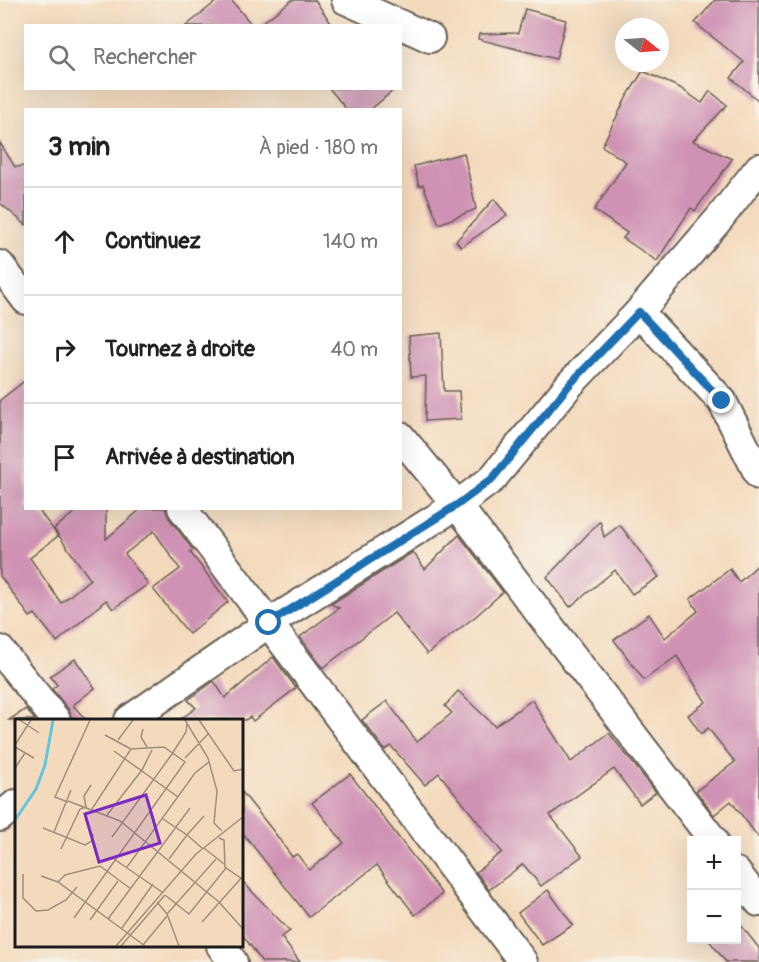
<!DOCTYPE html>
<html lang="fr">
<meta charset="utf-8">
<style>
body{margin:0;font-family:Pangolin,sans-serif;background:#f2f2f2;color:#222}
.controls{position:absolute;right:18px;bottom:18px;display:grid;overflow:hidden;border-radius:0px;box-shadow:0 6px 24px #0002}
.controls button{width:54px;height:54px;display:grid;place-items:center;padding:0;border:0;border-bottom:2px solid #e0e0e0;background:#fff;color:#222;font:30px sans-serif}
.compass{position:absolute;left:615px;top:18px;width:54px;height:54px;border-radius:50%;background:#fff;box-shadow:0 6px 24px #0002;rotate:107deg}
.stop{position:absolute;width:18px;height:18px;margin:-14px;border:4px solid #1f6fb2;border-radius:50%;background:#fff}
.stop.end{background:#1f6fb2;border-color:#fff;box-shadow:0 2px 6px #0008}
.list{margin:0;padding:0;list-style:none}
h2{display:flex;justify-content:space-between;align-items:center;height:78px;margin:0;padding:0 24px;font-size:26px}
h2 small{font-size:20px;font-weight:400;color:#767676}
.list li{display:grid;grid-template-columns:39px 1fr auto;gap:18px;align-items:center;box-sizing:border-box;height:108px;padding:0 24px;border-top:2px solid #e0e0e0}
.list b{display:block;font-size:22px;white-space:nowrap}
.list em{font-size:20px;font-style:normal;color:#767676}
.icon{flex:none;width:33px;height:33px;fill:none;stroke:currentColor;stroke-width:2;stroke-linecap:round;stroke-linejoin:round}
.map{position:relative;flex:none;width:759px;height:962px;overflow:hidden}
.search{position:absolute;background:#fff;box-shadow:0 6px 24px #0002;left:24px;top:24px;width:378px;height:66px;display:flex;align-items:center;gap:15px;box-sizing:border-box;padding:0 21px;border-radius:0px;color:#767676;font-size:22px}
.panel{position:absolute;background:#fff;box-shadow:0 6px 24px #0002;left:24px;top:108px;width:378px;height:402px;border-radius:0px}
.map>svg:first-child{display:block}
</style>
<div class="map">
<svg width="759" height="962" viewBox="0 0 759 962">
<rect width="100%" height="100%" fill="#f7f3e8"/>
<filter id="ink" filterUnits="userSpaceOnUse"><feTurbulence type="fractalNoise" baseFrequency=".0167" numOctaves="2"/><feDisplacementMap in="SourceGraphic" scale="12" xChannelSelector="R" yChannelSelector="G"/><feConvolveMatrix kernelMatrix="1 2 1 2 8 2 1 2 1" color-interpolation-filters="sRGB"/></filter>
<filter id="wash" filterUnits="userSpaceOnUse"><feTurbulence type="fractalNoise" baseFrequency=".008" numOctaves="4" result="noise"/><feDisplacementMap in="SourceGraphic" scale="24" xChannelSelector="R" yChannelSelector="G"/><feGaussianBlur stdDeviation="1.35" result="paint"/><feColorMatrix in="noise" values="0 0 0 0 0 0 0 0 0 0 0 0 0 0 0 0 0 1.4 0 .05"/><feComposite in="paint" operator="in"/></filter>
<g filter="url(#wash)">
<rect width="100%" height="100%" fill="#f4dabd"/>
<g id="blocks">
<!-- building -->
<g fill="#cf92b4">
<polygon points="218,0 231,0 253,26 186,26"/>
<polygon points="292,0 315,0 333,26 258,26"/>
<polygon points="715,0 759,0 759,101 731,78 744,62 695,23"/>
<polygon points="525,9 566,20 556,59 478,39 479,34 518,33"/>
<polygon points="643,71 680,88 702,103 710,91 727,105 693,141 732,159 695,211 691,208 657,261 623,238 627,233 594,210 626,162 602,146 626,98"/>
<polygon points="329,88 396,88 370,110 347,110"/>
<polygon points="0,143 15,167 26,166 26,225 0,203"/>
<polygon points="464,153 476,209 439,224 423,185 419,186 414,166"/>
<polygon points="494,199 507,215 461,247 456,241"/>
<polygon points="441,333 444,391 459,391 461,419 425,421 426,376 411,377 409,336"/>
<polygon points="26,380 26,508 37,508 58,536 30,558 61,603 90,579 54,529 80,508 106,508 106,539 142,508 165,508 169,518 193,550 190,552 228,602 189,634 153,589 180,569 154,531 125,554 148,584 113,609 106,600 57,642 35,614 30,617 0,576 0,400"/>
<polygon points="600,521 604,537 620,525 659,577 632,594 615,570 570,607 547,577"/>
<polygon points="459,535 503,592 476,616 427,654 394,613 323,668 300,637 339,608 331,604 413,552 425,569"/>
<polygon points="759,564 759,838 731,801 714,815 696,791 735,762 708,728 701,734 688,715 706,702 677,656 644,680 614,640 649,614 665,638 698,611 690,599 730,569 739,582"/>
<polygon points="273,657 296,688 253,721 250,717 245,720 179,720 196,708 188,700 214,681 225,698"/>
<polygon points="75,659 95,688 73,705 86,720 72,720 69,710 52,689 57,685 50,676"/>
<polygon points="458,691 495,726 532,700 571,762 609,733 656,792 640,804 614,769 550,815 582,856 541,886 523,864 489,890 476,872 502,852 439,773 425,785 391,746 385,750 362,720 387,701 417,742 452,713 445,706"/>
<polygon points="26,709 35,720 9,720"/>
<polygon points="350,774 442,894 415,915 377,865 309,917 242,832 242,792 274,832 292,857 297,854 309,870 344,843 312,803"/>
<polygon points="242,881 290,931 281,937 300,962 262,962 242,934"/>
<polygon points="548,890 573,925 542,945 518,913"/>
<polygon points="736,919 759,948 759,962 726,962 708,939 736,939"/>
</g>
</g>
</g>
<g filter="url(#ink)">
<use href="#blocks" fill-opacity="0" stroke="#685e54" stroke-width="1.5"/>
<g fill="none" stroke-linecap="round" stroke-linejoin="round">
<defs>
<g id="minor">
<polyline points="346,0 430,38"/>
<polyline points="0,265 26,300"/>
<polyline points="639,312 722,401 759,475"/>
<polyline points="400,436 457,505 713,840"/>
<polyline points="182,508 523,962"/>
<polyline points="0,650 56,720"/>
<polyline points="129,720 269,623 457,505 492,479 570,384 639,312 719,219 759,168"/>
<polyline points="0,817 16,804"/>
<polyline points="736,872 759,902"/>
<polyline points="221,946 233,962"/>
</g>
</defs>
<!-- minor casing -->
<use href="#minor" stroke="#685e54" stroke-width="32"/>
<!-- minor -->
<use href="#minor" stroke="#fff" stroke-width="28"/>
</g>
</g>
<g fill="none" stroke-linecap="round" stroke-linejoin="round" filter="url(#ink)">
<!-- route -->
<polyline stroke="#1f6fb2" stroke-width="8" points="269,623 457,505 492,479 570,384 639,312 722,401"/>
</g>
<!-- overview -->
<g transform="translate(15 719)">
<rect width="228" height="228" fill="#f4dabd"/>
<path fill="none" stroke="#60c5dd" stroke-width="3" d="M 0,101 L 21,70 L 30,46 L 38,1"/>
<path fill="none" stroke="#9e8e7d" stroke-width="1.5" d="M 5,1 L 24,14M 170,1 L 193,39 L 202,72 L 199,104 L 207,112M 184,1 L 219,52 L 228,50M 128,10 L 126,18 L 132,28M 90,16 L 116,30M 103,21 L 118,1M 0,26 L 16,1M 0,28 L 19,39M 99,32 L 163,78M 170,39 L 193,15M 0,49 L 10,34M 53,82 L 105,102 L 204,183 L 228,210M 53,83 L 40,78 L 75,1M 92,96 L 127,51 L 137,31M 148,100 L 172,116 L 154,140M 28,109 L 70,126 L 77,122 L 78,115M 39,113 L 56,71M 97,118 L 157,35 L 171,13 L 172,4M 204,119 L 209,121 L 210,148 L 227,160M 187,129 L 172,116 L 189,97M 189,129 L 209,145M 46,130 L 65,90 L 71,88 L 69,77 L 76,66M 99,140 L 147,173M 112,148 L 180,54 L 194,43M 8,155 L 8,179 L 21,192 L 33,191 L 51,181 L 62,168M 26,157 L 43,163 L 130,227M 43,163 L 50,156 L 85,147 L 116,170M 150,176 L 174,195 L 211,149M 142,183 L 152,195 L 164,227M 152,195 L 201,140M 59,199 L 170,43 L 149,28 L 116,30 L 77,90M 93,200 L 175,89M 75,201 L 103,162M 187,203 L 228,157M 107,209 L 138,165M 128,226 L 152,197M 101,227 L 181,135 L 228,98M 106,227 L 150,176"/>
<path fill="#7b2cbf" fill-opacity="0.15" stroke="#7b2cbf" stroke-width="3" d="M 131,76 L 145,124 L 84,143 L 70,95 Z"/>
<rect width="228" height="228" fill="none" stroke="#1c1c1c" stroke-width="3"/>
</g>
</svg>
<div class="controls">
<button>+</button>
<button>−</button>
</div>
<svg class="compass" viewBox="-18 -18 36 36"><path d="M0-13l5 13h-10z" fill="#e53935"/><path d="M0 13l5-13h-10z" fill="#767676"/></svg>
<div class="stop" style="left:269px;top:623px"></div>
<div class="stop end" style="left:722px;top:401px"></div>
<div class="search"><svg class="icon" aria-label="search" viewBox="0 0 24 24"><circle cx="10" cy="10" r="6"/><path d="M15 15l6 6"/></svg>Rechercher</div>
<section class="panel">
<h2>3 min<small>À pied · 180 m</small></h2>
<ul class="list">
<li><svg class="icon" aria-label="ahead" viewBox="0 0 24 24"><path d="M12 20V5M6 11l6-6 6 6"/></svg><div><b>Continuez</b></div><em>140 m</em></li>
<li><svg class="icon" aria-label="right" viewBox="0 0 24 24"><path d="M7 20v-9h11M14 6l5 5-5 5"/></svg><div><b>Tournez à droite</b></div><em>40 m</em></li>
<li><svg class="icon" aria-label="arrive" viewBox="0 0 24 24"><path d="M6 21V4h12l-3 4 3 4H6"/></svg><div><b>Arrivée à destination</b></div></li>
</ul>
</section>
</div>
